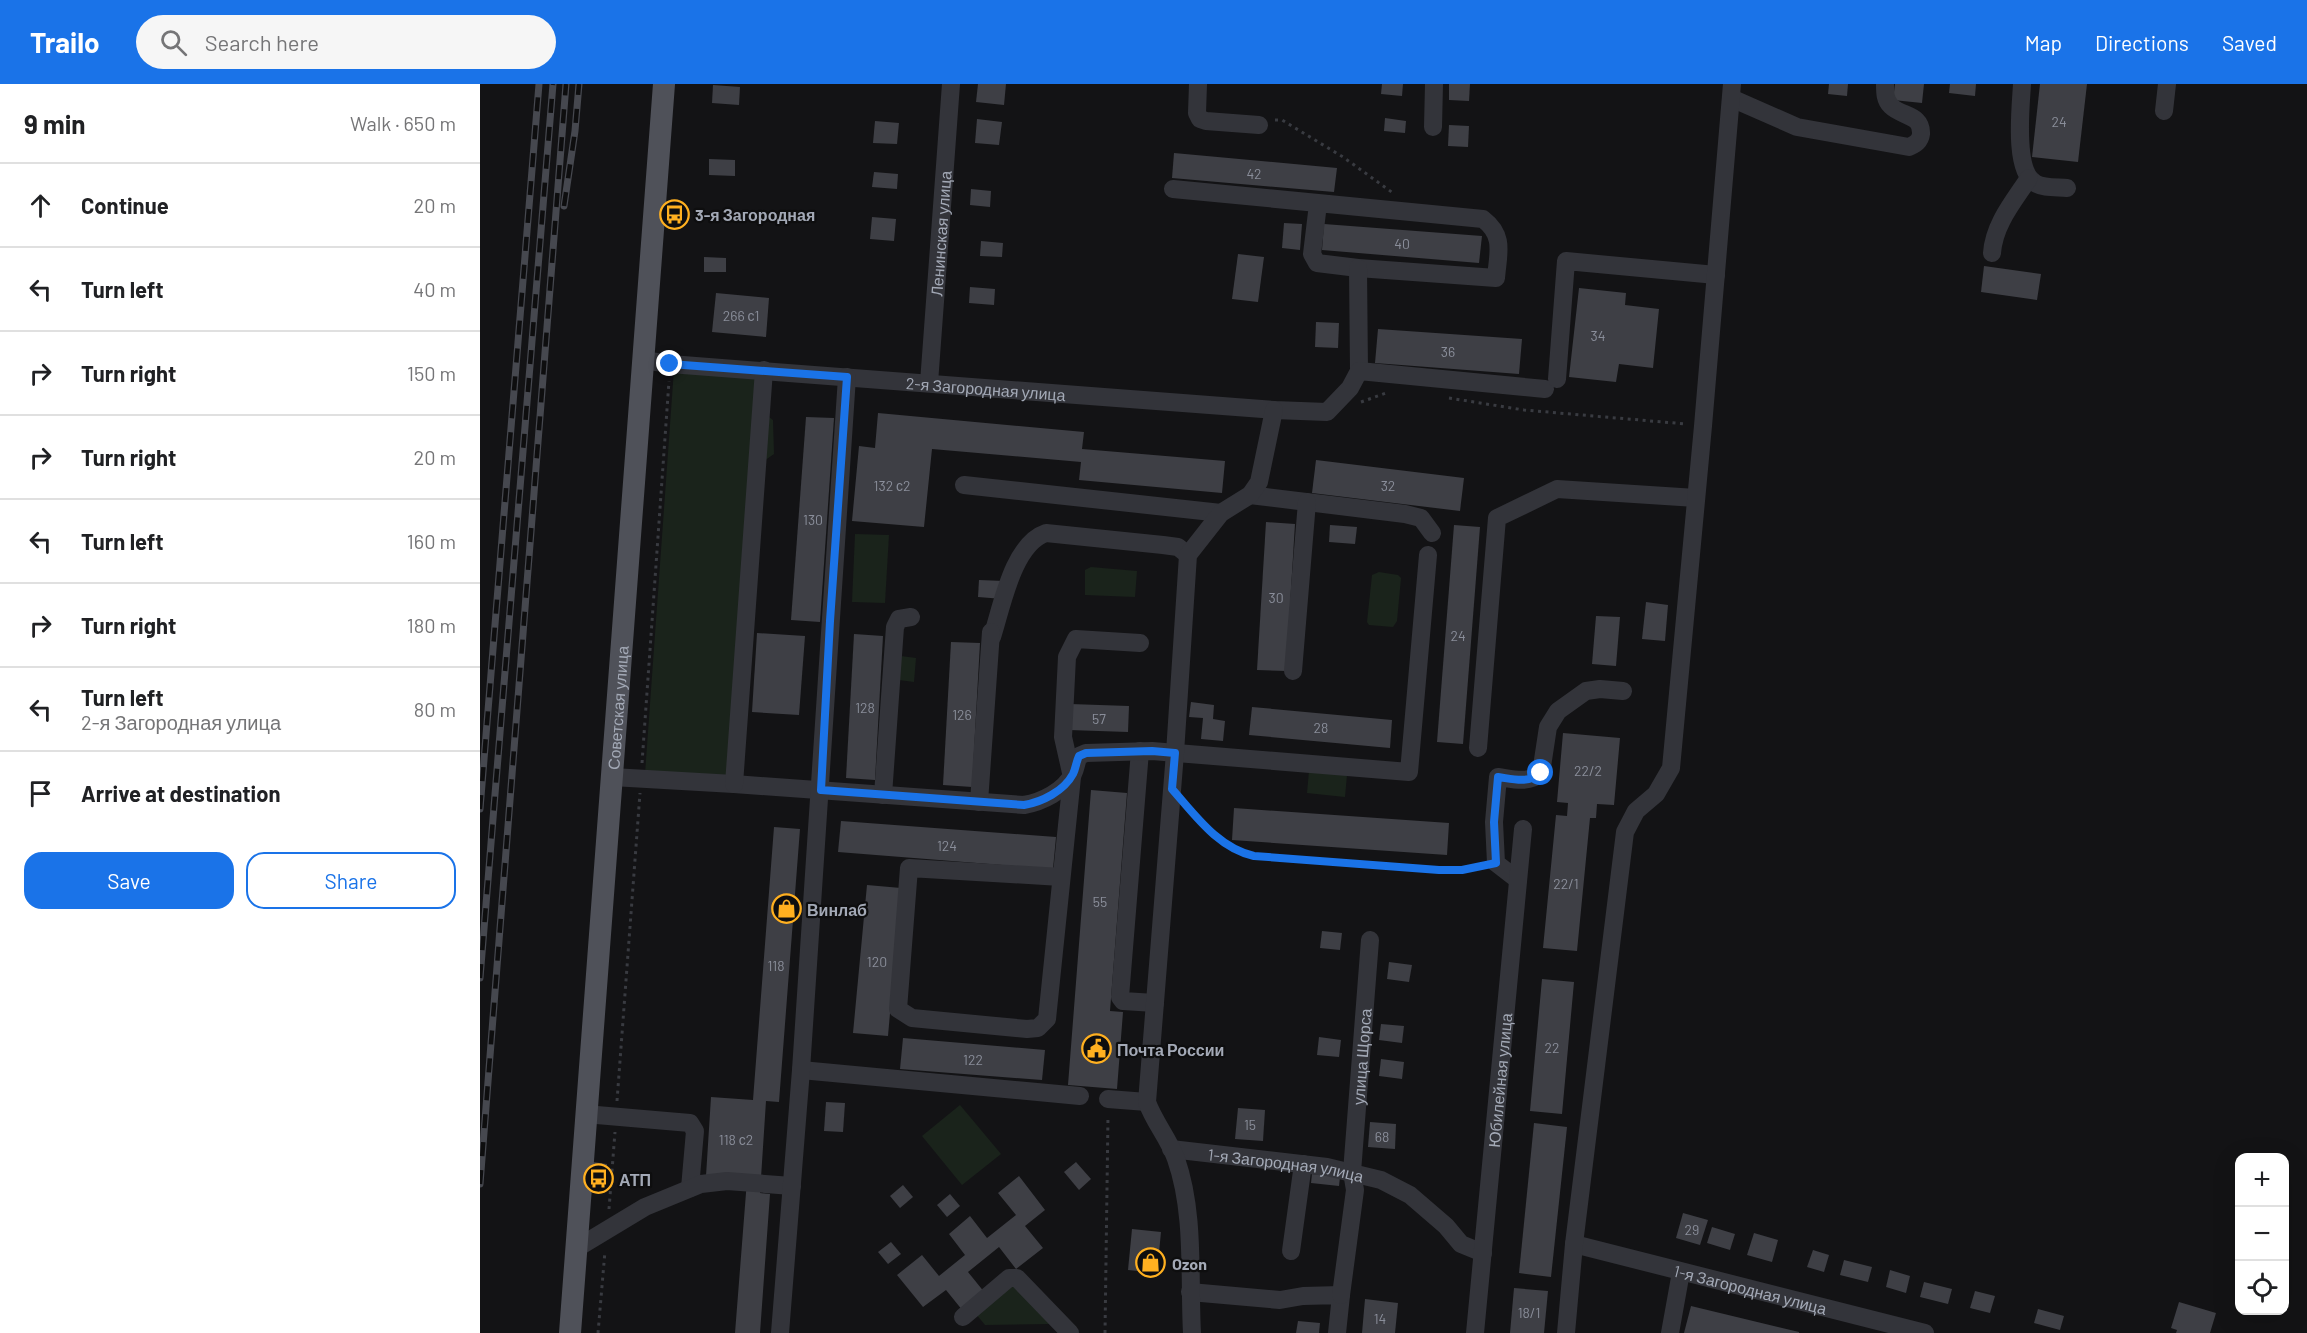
<!DOCTYPE html>
<meta charset="utf-8">
<style>
body{margin:0;font-family:Barlow,sans-serif;background:#f6f6f6;color:#202124}
.controls{position:absolute;right:18px;bottom:18px;display:grid;overflow:hidden;border-radius:12px;box-shadow:0 6px 24px #0002}
.controls button{width:54px;height:54px;display:grid;place-items:center;padding:0;border:0;border-bottom:2px solid #e0e0e0;background:#fff;color:#202124;font:30px sans-serif}
.stop{position:absolute;width:18px;height:18px;margin:-14px;border:4px solid #1a73e8;border-radius:50%;background:#fff}
.stop.end{background:#1a73e8;border-color:#fff;box-shadow:0 2px 6px #0008}
.list{margin:0;padding:0;list-style:none}
h2{display:flex;justify-content:space-between;align-items:center;height:78px;margin:0;padding:0 24px;font-size:26px}
h2 small{font-size:20px;font-weight:400;color:#757577}
.list li{display:grid;grid-template-columns:39px 1fr auto;gap:18px;align-items:center;box-sizing:border-box;height:84px;padding:0 24px;border-top:2px solid #e0e0e0}
.list b{display:block;font-size:22px;white-space:nowrap}
.list p{margin:0;font-size:20px;white-space:nowrap;color:#757577}
.list em{font-size:20px;font-style:normal;color:#757577}
.actions{display:flex;gap:12px;padding:18px 24px}
.actions a{flex:1;padding:14px 0;border:2px solid #1a73e8;border-radius:18px;text-align:center;font-size:21px;color:#1a73e8}
.actions .main{background:#1a73e8;color:#fff}
.icon{flex:none;width:33px;height:33px;fill:none;stroke:currentColor;stroke-width:2;stroke-linecap:round;stroke-linejoin:round}
.map{position:relative;flex:none;width:1827px;height:1249px;overflow:hidden}
header{display:flex;align-items:center;gap:36px;box-sizing:border-box;height:84px;padding:0 30px;background:#1a73e8;color:#fff}
header strong{font-size:28px}
nav{display:flex;gap:33px;margin-inline-start:auto;font-size:21px}
.search{width:420px;height:54px;background:#f6f6f6;display:flex;align-items:center;gap:15px;box-sizing:border-box;padding:0 21px;border-radius:33px;color:#757577;font-size:22px}
main{display:flex}
aside{flex:1;background:#fff}
.map>svg:first-child{display:block}
</style>
<header>
<strong>Trailo</strong>
<div class="search"><svg class="icon" aria-label="search" viewBox="0 0 24 24"><circle cx="10" cy="10" r="6"/><path d="M15 15l6 6"/></svg>Search here</div>
<nav><a>Map</a><a>Directions</a><a>Saved</a></nav>
</header>
<main>
<aside>
<h2>9 min<small>Walk · 650 m</small></h2>
<ul class="list">
<li><svg class="icon" aria-label="ahead" viewBox="0 0 24 24"><path d="M12 20V5M6 11l6-6 6 6"/></svg><div><b>Continue</b></div><em>20 m</em></li>
<li><svg class="icon" aria-label="left" viewBox="0 0 24 24"><path d="M17 20v-9H6M10 6l-5 5 5 5"/></svg><div><b>Turn left</b></div><em>40 m</em></li>
<li><svg class="icon" aria-label="right" viewBox="0 0 24 24"><path d="M7 20v-9h11M14 6l5 5-5 5"/></svg><div><b>Turn right</b></div><em>150 m</em></li>
<li><svg class="icon" aria-label="right" viewBox="0 0 24 24"><path d="M7 20v-9h11M14 6l5 5-5 5"/></svg><div><b>Turn right</b></div><em>20 m</em></li>
<li><svg class="icon" aria-label="left" viewBox="0 0 24 24"><path d="M17 20v-9H6M10 6l-5 5 5 5"/></svg><div><b>Turn left</b></div><em>160 m</em></li>
<li><svg class="icon" aria-label="right" viewBox="0 0 24 24"><path d="M7 20v-9h11M14 6l5 5-5 5"/></svg><div><b>Turn right</b></div><em>180 m</em></li>
<li><svg class="icon" aria-label="left" viewBox="0 0 24 24"><path d="M17 20v-9H6M10 6l-5 5 5 5"/></svg><div><b>Turn left</b><p>2-я Загородная улица</p></div><em>80 m</em></li>
<li><svg class="icon" aria-label="arrive" viewBox="0 0 24 24"><path d="M6 21V4h12l-3 4 3 4H6"/></svg><div><b>Arrive at destination</b></div></li>
</ul>
<div class="actions"><a class="main">Save</a><a>Share</a></div>
</aside>
<div class="map">
<svg width="1827" height="1249" viewBox="0 0 1827 1249">
<rect width="100%" height="100%" fill="#131315"/>
<!-- green -->
<g fill="#1a231b">
<polygon points="194,285 279,293 277,324 293,336 294,370 284,377 251,696 165,690"/>
<polygon points="375,450 409,451 405,519 372,518"/>
<polygon points="611,483 657,487 655,513 605,511 605,486"/>
<polygon points="899,488 918,491 921,494 917,537 913,543 889,541 887,538 892,491"/>
<polygon points="421,572 436,574 434,598 419,596"/>
<polygon points="829,687 867,691 865,713 827,709"/>
<polygon points="480,1021 521,1070 482,1101 442,1052"/>
<polygon points="534,1198 570,1240 505,1241 496,1230"/>
</g>
<!-- building -->
<g fill="#3e3f45">
<polygon points="498,0 526,0 524,21 496,18"/>
<polygon points="902,0 923,0 922,12 901,10"/>
<polygon points="969,0 990,0 989,17 969,16"/>
<polygon points="1349,0 1368,0 1367,12 1348,10"/>
<polygon points="1415,0 1444,0 1442,19 1413,16"/>
<polygon points="1470,0 1496,0 1495,12 1469,9"/>
<polygon points="1560,0 1607,0 1598,78 1552,73"/>
<polygon points="233,1 260,3 259,21 232,19"/>
<polygon points="905,34 926,37 925,49 904,47"/>
<polygon points="497,35 522,38 519,61 495,59"/>
<polygon points="395,37 419,39 417,60 393,59"/>
<polygon points="969,41 989,42 988,63 968,62"/>
<polygon points="694,69 857,84 854,108 692,94"/>
<polygon points="229,75 255,76 255,92 229,91"/>
<polygon points="394,88 418,90 417,105 392,103"/>
<polygon points="491,105 511,107 510,123 490,121"/>
<polygon points="392,133 416,135 414,157 390,155"/>
<polygon points="804,139 822,140 820,166 802,164"/>
<polygon points="844,140 1002,152 999,179 842,166"/>
<polygon points="501,157 523,159 522,173 500,172"/>
<polygon points="758,170 784,173 778,218 752,215"/>
<polygon points="224,173 246,174 246,188 224,188"/>
<polygon points="1504,182 1561,190 1557,216 1501,208"/>
<polygon points="490,203 515,205 514,221 489,219"/>
<polygon points="1099,204 1146,209 1145,221 1179,225 1173,284 1139,280 1136,298 1089,293"/>
<polygon points="236,209 289,214 286,253 232,248"/>
<polygon points="836,238 859,239 858,264 835,263"/>
<polygon points="898,245 1042,255 1039,290 895,279"/>
<polygon points="398,329 604,348 602,365 745,377 742,409 599,396 601,378 452,365 444,443 372,437 379,362 395,364"/>
<polygon points="326,333 354,334 340,538 311,536"/>
<polygon points="836,376 984,394 980,427 832,409"/>
<polygon points="786,438 815,440 806,587 777,586"/>
<polygon points="850,441 877,443 875,460 849,458"/>
<polygon points="974,441 1000,443 983,660 957,658"/>
<polygon points="499,496 524,497 523,515 498,513"/>
<polygon points="1166,518 1188,521 1185,557 1162,555"/>
<polygon points="1116,532 1140,533 1136,582 1112,580"/>
<polygon points="277,549 325,552 319,631 272,628"/>
<polygon points="374,550 403,552 395,696 366,694"/>
<polygon points="471,558 500,559 492,703 463,701"/>
<polygon points="711,618 734,621 733,635 745,637 743,657 721,655 723,634 709,633"/>
<polygon points="590,620 649,622 648,648 589,646"/>
<polygon points="772,623 912,636 910,664 769,651"/>
<polygon points="1083,649 1140,654 1134,721 1117,720 1116,734 1110,734 1097,867 1063,864 1076,731 1087,732 1088,719 1077,718"/>
<polygon points="611,706 647,709 630,927 643,928 637,1005 588,1001"/>
<polygon points="754,724 969,739 967,771 752,756"/>
<polygon points="361,737 576,753 573,785 358,768"/>
<polygon points="294,743 320,745 299,1018 286,1017 280,1109 290,1110 280,1249 255,1249 267,1096 226,1092 231,1013 273,1016"/>
<polygon points="387,801 421,804 408,952 373,949"/>
<polygon points="842,847 862,849 860,866 840,864"/>
<polygon points="909,878 932,881 929,898 907,895"/>
<polygon points="1062,895 1094,898 1082,1030 1050,1027"/>
<polygon points="901,940 924,942 922,959 899,956"/>
<polygon points="839,953 861,956 859,973 837,971"/>
<polygon points="423,954 565,966 562,996 420,985"/>
<polygon points="901,975 924,978 922,995 899,992"/>
<polygon points="346,1018 365,1019 363,1048 344,1047"/>
<polygon points="758,1024 785,1026 783,1057 755,1055"/>
<polygon points="890,1038 916,1040 915,1065 888,1063"/>
<polygon points="1054,1039 1087,1043 1071,1193 1039,1189"/>
<polygon points="113,1078 127,1080 124,1108 110,1106"/>
<polygon points="596,1078 611,1095 599,1106 584,1088"/>
<polygon points="832,1090 860,1093 859,1102 831,1099"/>
<polygon points="539,1092 565,1126 545,1142 563,1164 536,1185 519,1163 488,1188 505,1209 483,1227 466,1206 443,1223 417,1191 442,1171 459,1192 485,1171 469,1150 490,1132 507,1154 536,1131 518,1109"/>
<polygon points="423,1101 433,1113 420,1124 410,1112"/>
<polygon points="470,1110 480,1122 467,1133 457,1121"/>
<polygon points="1203,1129 1228,1136 1220,1161 1196,1154"/>
<polygon points="1232,1143 1255,1150 1250,1166 1227,1159"/>
<polygon points="652,1145 681,1148 677,1189 648,1186"/>
<polygon points="1274,1149 1298,1156 1292,1178 1267,1171"/>
<polygon points="411,1158 421,1170 408,1180 398,1168"/>
<polygon points="1333,1166 1349,1171 1344,1188 1327,1183"/>
<polygon points="1364,1176 1392,1183 1388,1198 1360,1191"/>
<polygon points="1410,1186 1430,1192 1426,1209 1406,1203"/>
<polygon points="1444,1198 1472,1205 1468,1220 1440,1213"/>
<polygon points="1034,1204 1068,1207 1064,1249 1030,1249"/>
<polygon points="1495,1207 1515,1212 1510,1229 1490,1224"/>
<polygon points="885,1215 918,1219 915,1249 882,1249"/>
<polygon points="1699,1218 1736,1229 1730,1249 1696,1249 1697,1246 1691,1244"/>
<polygon points="1211,1222 1319,1248 1319,1249 1204,1249"/>
<polygon points="1558,1225 1584,1232 1580,1246 1554,1239"/>
<polygon points="818,1237 840,1239 839,1249 816,1249"/>
</g>
<g fill="none" stroke-linecap="round" stroke-linejoin="round">
<!-- path -->
<g stroke="#393b41" stroke-width="3" stroke-dasharray="3 4.5" stroke-linecap="butt">
<polyline points="795,36 802,36 863,73 913,109"/>
<polyline points="969,314 1044,326 1206,340"/>
<polyline points="881,318 909,308"/>
<polyline points="162,679 189,297"/>
<path d="M 707,722 C 726,744 745,766 774,772 L 959,786 L 982,786 L 1000,783"/>
<polyline points="137,1017 160,709"/>
<polyline points="129,1125 135,1048"/>
<polyline points="118,1249 125,1167"/>
<polyline points="625,1249 628,1032"/>
</g>
<!-- minor -->
<g stroke="#33343a" stroke-width="18">
<polyline points="718,0 717,29 720,35 726,37 779,41"/>
<path d="M 1542,0 C 1541,21 1533,86 1555,99 C 1562,104 1578,103 1587,104"/>
<path d="M 1251,14 L 1317,43 L 1429,63 C 1435,60 1440,58 1441,50 C 1442,30 1422,33 1411,22 C 1405,16 1405,9 1405,0"/>
<polyline points="1684,27 1687,0"/>
<polyline points="953,43 954,0"/>
<path d="M 693,105 L 1003,135 C 1025,152 1018,169 1016,194 L 878,184 L 837,179 L 832,170 L 838,120"/>
<path d="M 1512,169 C 1514,140 1534,117 1549,94"/>
<polyline points="878,184 879,287"/>
<path id="s1" d="M 163,276 L 190,280 L 794,326 L 847,328 L 870,304 L 879,287 L 1065,305"/>
<polyline points="1077,295 1086,177 1236,191"/>
<path id="s2" d="M 449,299 L 471,0"/>
<polyline points="484,401 741,429"/>
<polyline points="770,411 925,430 941,434 952,449"/>
<path d="M 512,553 C 522,522 533,460 566,449 L 683,461 L 698,463 L 708,471"/>
<polyline points="813,587 827,418"/>
<polyline points="998,664 1017,434 1077,405 1216,414"/>
<polyline points="660,667 640,913 643,917 675,919"/>
<path d="M 132,693 L 254,700 L 544,721 C 562,718 584,707 593,690 C 596,684 596,678 599,672 L 606,669 L 672,667 L 929,688 L 948,471"/>
<polyline points="254,700 284,286"/>
<polyline points="403,711 415,543 419,535 431,533"/>
<polyline points="499,718 511,548"/>
<polyline points="581,793 429,784 418,925 432,934 547,945 558,944 567,935 592,693 583,653 587,573 596,555 660,559"/>
<path d="M 1038,796 L 1016,779 L 1014,738 L 1018,693 C 1033,695 1048,700 1061,689 L 1068,643 L 1078,627 L 1106,607 L 1120,605 L 1143,607"/>
<polyline points="321,986 600,1012"/>
<polyline points="628,1015 667,1018"/>
<polyline points="105,1030 210,1039 215,1047 210,1104"/>
<path id="s3" d="M 691,1065 L 847,1083 L 901,1096 L 930,1111 L 966,1142 L 981,1160 L 1003,1169"/>
<path id="s4" d="M 1094,1160 L 1445,1249"/>
<polyline points="97,1164 165,1123 221,1100 247,1097 312,1102"/>
<polyline points="811,1167 823,1080"/>
<polyline points="710,1208 800,1216 823,1212 861,1211 857,1249"/>
<path id="s5" d="M 861,1211 L 875,1106 L 872,1088 L 890,856"/>
<polyline points="483,1233 529,1194 537,1194 590,1249"/>
<polyline points="300,1249 321,986 367,293"/>
<path d="M 712,1249 C 709,1193 715,1129 696,1075 C 689,1055 674,1038 667,1018 L 695,669 L 708,471 L 741,429 L 770,411 L 779,398 L 794,326"/>
<path id="s6" d="M 995,1249 L 1043,745"/>
<polyline points="1086,1249 1094,1160 1145,748 1156,727 1176,710 1191,684 1223,342 1252,0"/>
<polyline points="1190,1249 1201,1188"/>
</g>
<!-- major -->
<path stroke="#4f5159" stroke-width="22" id="s7" d="M 90,1249 L 184,0"/>
<defs>
<g id="rail">
<polyline points="84,122 95,47 99,0"/>
<polyline points="0,725 59,0"/>
<polyline points="0,894 73,0"/>
<polyline points="0,1100 86,0"/>
</g>
</defs>
<!-- rail casing -->
<use href="#rail" stroke="#46484f" stroke-width="7"/>
<!-- rail -->
<use href="#rail" stroke="#0e0e0f" stroke-width="4.5" stroke-dasharray="14" stroke-linecap="butt"/>
</g>
<g fill="none" stroke-linecap="round" stroke-linejoin="round">
<!-- route -->
<path stroke="#1a73e8" stroke-width="8" d="M 190,280 L 367,293 L 350,537 L 341,706 L 544,721 C 562,718 584,707 593,690 C 596,684 596,678 599,672 L 606,669 L 672,667 L 695,669 L 692,705 C 715,731 738,764 774,772 L 959,786 L 982,786 L 1016,779 L 1014,738 L 1018,693 C 1033,695 1048,700 1061,689"/>
</g>
<!-- icons -->
<defs>
<symbol id="bus-ring" viewBox="-11 -11 22 22"><circle r="9.5" fill="#0e0e0f" stroke="#ffb020" stroke-width="1.5"/><path d="M-5-6H5V4H4V6H2V4H-2V6H-4V4H-5ZM-3.5-4V0h7V-4ZM-3.5 1.2v1.5H-2V1.2ZM2 1.2v1.5H3.5V1.2Z" fill="#ffb020"/></symbol>
<symbol id="shop-ring" viewBox="-11 -11 22 22"><circle r="9.5" fill="#0e0e0f" stroke="#ffb020" stroke-width="1.5"/><path d="M-5-2.5h2.3a2.7 3.5 0 0 1 5.4 0H5L5.5 6h-11ZM-1.5-2.5h3a1.5 2.3 0 0 0-3 0Z" fill="#ffb020"/></symbol>
<symbol id="civic-ring" viewBox="-11 -11 22 22"><circle r="9.5" fill="#0e0e0f" stroke="#ffb020" stroke-width="1.5"/><path d="M-.6-6.5H3V-4.5H.6V-3L4-1V1h2V6H-6V1h2V-1L-.6-3ZM-1.2 2.5V6h2.4V2.5Z" fill="#ffb020"/></symbol>
</defs>
<g fill-rule="evenodd">
<use href="#bus-ring" x="178" y="114" width="33" height="33"/>
<use href="#shop-ring" x="290" y="808" width="33" height="33"/>
<use href="#civic-ring" x="600" y="948" width="33" height="33"/>
<use href="#bus-ring" x="102" y="1078" width="33" height="33"/>
<use href="#shop-ring" x="654" y="1162" width="33" height="33"/>
</g>
<g text-anchor="middle" dominant-baseline="central" stroke-width="4.5" stroke-linejoin="round" paint-order="stroke">
<!-- number labels -->
<g font-size="14" fill="#8a8e9a">
<text x="1579" y="37">24</text>
<text x="774" y="89">42</text>
<text x="922" y="159">40</text>
<text x="261" y="231">266 с1</text>
<text x="1118" y="251">34</text>
<text x="968" y="267">36</text>
<text x="412" y="401">132 с2</text>
<text x="908" y="401">32</text>
<text x="333" y="435">130</text>
<text x="796" y="513">30</text>
<text x="978" y="551">24</text>
<text x="385" y="623">128</text>
<text x="482" y="630">126</text>
<text x="619" y="634">57</text>
<text x="841" y="643">28</text>
<text x="1108" y="686">22/2</text>
<text x="467" y="761">124</text>
<text x="1086" y="799">22/1</text>
<text x="620" y="817">55</text>
<text x="397" y="877">120</text>
<text x="296" y="881">118</text>
<text x="1072" y="963">22</text>
<text x="493" y="975">122</text>
<text x="770" y="1040">15</text>
<text x="902" y="1052">68</text>
<text x="256" y="1055">118 с2</text>
<text x="1212" y="1145">29</text>
<text x="1049" y="1228">18/1</text>
<text x="900" y="1234">14</text>
</g>
<!-- poi labels -->
<g font-size="16" font-weight="bold" fill="#a3a9b6" stroke="#0e0e0f" text-anchor="start">
<text x="215" y="130">3-я Загородная</text>
<text x="327" y="825">Винлаб</text>
<text x="637" y="965">Почта России</text>
<text x="139" y="1095">АТП</text>
<text x="692" y="1179">Ozon</text>
</g>
<!-- street labels -->
<g font-size="16" fill="#a3a9b6" stroke="#0e0e0f">
<text stroke="none"><textPath href="#s2" startOffset="150">Ленинская улица</textPath></text>
<text stroke="none"><textPath href="#s1" startOffset="344">2-я Загородная улица</textPath></text>
<text stroke="none"><textPath href="#s7" startOffset="627">Советская улица</textPath></text>
<text stroke="none"><textPath href="#s5" startOffset="240">улица Щорса</textPath></text>
<text stroke="none"><textPath href="#s6" startOffset="254">Юбилейная улица</textPath></text>
<text stroke="none"><textPath href="#s3" startOffset="116">1-я Загородная улица</textPath></text>
<text stroke="none"><textPath href="#s4" startOffset="182">1-я Загородная улица</textPath></text>
</g>
</g>
</svg>
<div class="controls">
<button>+</button>
<button>−</button>
<button><svg class="icon" aria-label="locate" viewBox="0 0 24 24"><circle cx="12" cy="12" r="6"/><path d="M12 2v4M12 18v4M2 12h4M18 12h4"/></svg></button>
</div>
<div class="stop" style="left:1061px;top:689px"></div>
<div class="stop end" style="left:190px;top:280px"></div>
</div>
</main>
